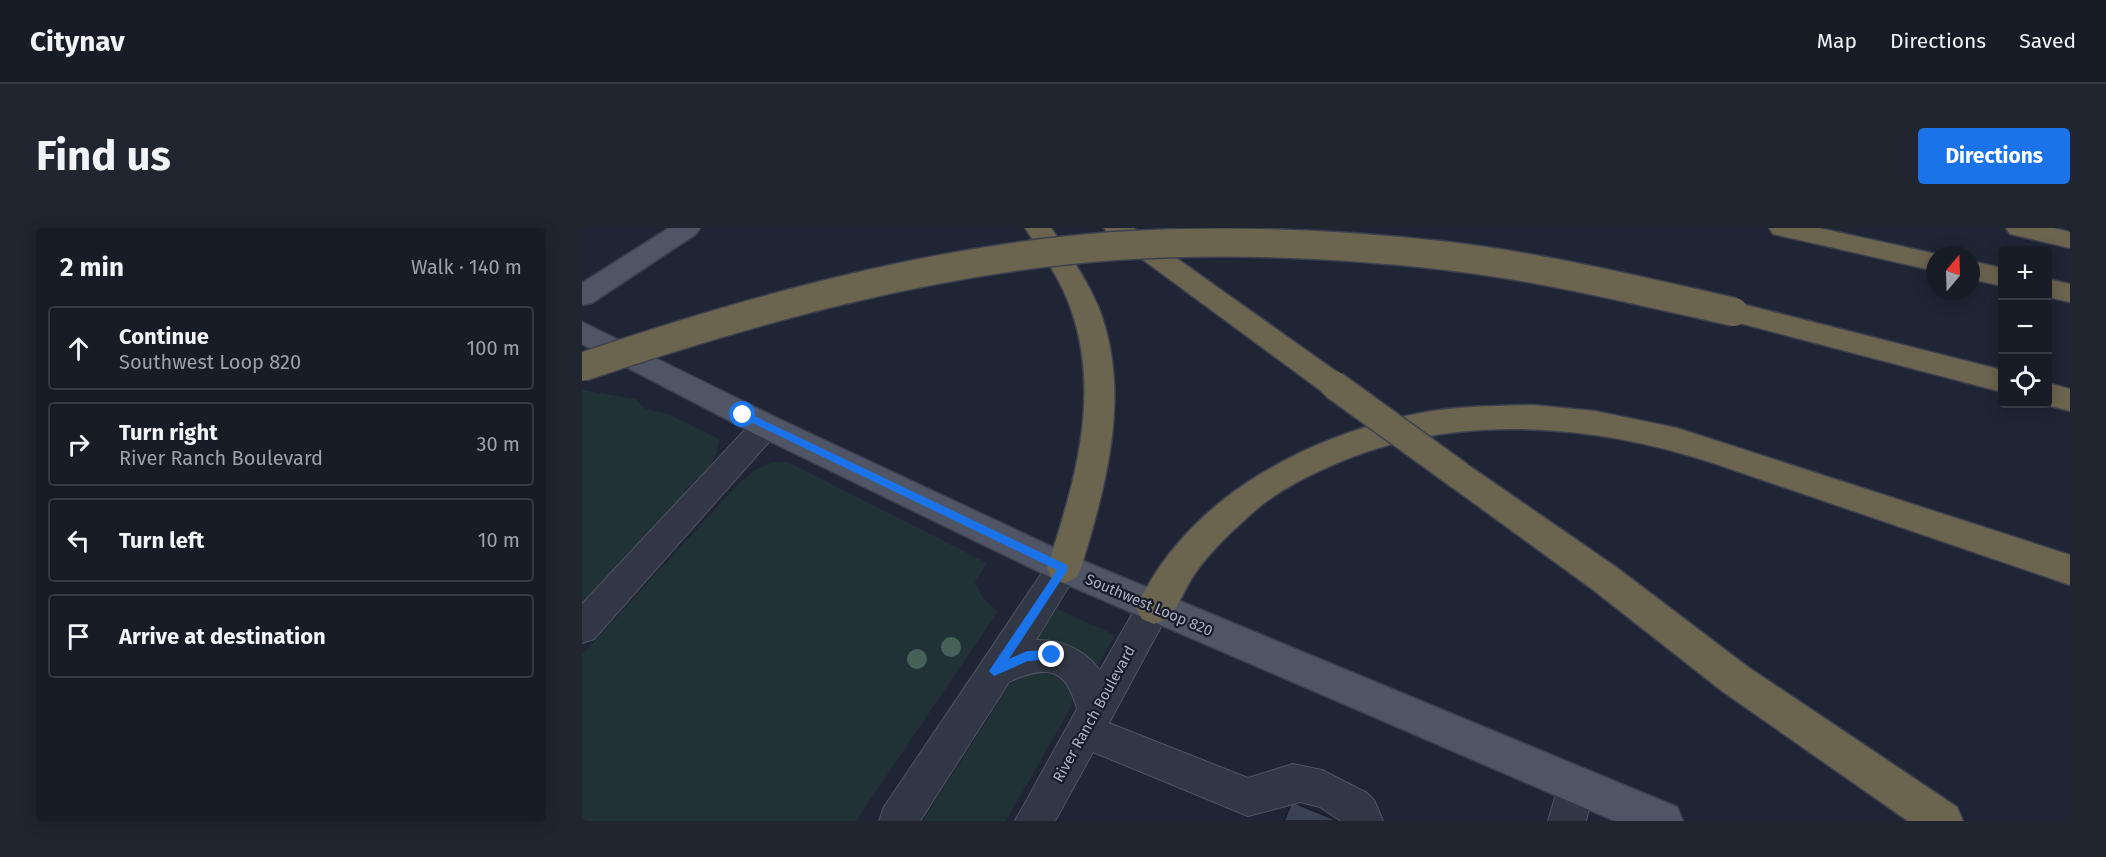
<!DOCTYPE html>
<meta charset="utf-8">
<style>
body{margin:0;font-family:"Fira Sans",sans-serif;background:#20252f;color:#f1f3f6}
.controls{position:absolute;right:18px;top:18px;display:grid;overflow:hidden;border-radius:6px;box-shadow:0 3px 15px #0003}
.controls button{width:54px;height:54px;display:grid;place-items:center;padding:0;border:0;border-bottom:2px solid #363a44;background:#171c27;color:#f1f3f6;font:30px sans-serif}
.compass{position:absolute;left:1344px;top:18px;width:54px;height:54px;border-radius:50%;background:#171c27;box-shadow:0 3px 15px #0003;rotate:19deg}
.stop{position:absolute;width:18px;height:18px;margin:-14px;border:4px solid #1a73e8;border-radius:50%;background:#fff}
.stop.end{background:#1a73e8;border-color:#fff;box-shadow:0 2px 6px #0008}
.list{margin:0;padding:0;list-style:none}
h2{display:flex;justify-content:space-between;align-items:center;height:78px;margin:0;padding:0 24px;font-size:26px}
h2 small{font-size:20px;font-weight:400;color:#9ea1a7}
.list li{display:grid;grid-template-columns:39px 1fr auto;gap:18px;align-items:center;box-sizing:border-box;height:84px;margin:0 12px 12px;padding:0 12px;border:2px solid #363a44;border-radius:6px}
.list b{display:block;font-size:22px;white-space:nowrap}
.list p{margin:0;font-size:20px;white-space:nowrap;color:#9ea1a7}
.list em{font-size:20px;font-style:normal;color:#9ea1a7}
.icon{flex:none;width:33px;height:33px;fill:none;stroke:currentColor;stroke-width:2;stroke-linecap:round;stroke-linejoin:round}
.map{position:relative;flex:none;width:1488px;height:593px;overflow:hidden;border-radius:6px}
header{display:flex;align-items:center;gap:36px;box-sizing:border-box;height:84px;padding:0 30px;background:#171c27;border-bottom:2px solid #363a44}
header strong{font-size:28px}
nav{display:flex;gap:33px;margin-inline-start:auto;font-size:21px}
.intro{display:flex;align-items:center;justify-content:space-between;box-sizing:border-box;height:144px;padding:0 36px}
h1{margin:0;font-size:42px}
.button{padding:15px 27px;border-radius:6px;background:#1a73e8;color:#fff;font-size:21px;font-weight:700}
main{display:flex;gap:36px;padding:0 36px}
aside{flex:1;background:#171c27;border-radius:6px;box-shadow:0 3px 15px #0003}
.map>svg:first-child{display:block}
</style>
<header>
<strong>Citynav</strong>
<nav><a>Map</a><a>Directions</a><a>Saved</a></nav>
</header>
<div class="intro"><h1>Find us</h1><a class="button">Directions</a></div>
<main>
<aside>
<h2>2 min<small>Walk · 140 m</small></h2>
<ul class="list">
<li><svg class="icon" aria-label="ahead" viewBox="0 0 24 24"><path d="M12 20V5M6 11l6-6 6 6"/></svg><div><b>Continue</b><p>Southwest Loop 820</p></div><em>100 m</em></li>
<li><svg class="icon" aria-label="right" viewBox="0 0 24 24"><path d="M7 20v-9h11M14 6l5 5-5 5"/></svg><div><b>Turn right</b><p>River Ranch Boulevard</p></div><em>30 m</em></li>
<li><svg class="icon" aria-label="left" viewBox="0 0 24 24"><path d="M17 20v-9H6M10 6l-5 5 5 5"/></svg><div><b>Turn left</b></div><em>10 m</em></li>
<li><svg class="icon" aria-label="arrive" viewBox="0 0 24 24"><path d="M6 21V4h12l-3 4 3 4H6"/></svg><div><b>Arrive at destination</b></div></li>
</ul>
</aside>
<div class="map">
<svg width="1488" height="593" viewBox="0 0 1488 593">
<rect width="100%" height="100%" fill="#1f2534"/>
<!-- green -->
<g fill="#213237">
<path d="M 0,162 L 53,171 L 64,181 L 86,186 L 137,211 C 134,241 118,246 101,264 L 105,266 L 0,377 Z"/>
<polygon points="192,234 206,234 405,335 393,354 402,372 416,383 274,593 0,593 0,427 159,253 175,241"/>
<polygon points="475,381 533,407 516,437 500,423 488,418 455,412"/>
<polygon points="460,443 474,447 492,467 487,483 424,593 341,593 427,457 443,447"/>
</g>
<!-- building -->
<polygon fill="#3b4255" stroke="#1a1e2b" stroke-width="1.5" points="710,574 756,593 702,593"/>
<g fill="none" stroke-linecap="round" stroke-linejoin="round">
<defs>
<g id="minor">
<polygon points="184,187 194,190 199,198 194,206 12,411 0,415 0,376 174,190"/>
<path d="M 482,326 L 494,330 L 498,340 L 454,412 C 479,411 503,422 518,442 L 560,369 L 572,365 L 584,369 L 589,380 L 527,495 L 666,550 L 711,536 L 740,542 L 785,565 L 792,572 L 801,593 L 759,593 L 738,579 L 719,574 L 666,588 L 511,524 L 473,593 L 433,593 L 495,481 C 484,440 465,436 427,454 L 338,593 L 297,593 L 302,579 L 470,330 Z"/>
<polygon points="994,537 1007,543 1013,556 1004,593 966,593 981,543"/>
</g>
<g id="major">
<polygon points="87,0 118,0 114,6 10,75 0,77 0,55"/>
<polygon points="0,94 195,190 494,330 1095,579 1101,593 1033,593 470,350 173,206 0,116"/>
</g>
<g id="highway">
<path d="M 443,0 L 469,0 C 487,26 506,53 518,83 C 549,168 524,257 499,340 L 494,350 L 482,355 L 470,350 L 465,340 C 492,257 519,170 490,84 C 480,53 461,27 443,0 Z"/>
<polygon points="522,0 552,0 762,149 767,157 762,165 752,168 742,165 526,6"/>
<polygon points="1187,0 1237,0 1359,27 1353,27 1353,43 1200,8 1191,6"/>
<polygon points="1424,0 1472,0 1488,4 1488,20 1428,6"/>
<polygon points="1389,33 1420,40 1420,58 1389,51"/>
<polygon points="1466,51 1488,56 1488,74 1466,69"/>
<polygon points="1152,74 1420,142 1420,164 1142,91 1138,84 1142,77"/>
<polygon points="1466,155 1488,161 1488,183 1461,176 1466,176"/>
<path d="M 951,177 L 1013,183 L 1095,200 L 1488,327 L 1488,357 L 1131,235 C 1006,194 866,184 744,240 C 717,252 688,268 667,288 C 648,305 628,324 614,344 C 605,356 595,382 585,391 C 582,393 576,394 572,396 L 560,391 L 554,380 C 604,273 714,214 824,188 C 865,178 908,178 951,177 Z"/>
<polygon points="878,235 889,239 1034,339 1166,439 1375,579 1381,593 1326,593 1140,463 1010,361 867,257 862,248 867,239"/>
</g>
</defs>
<!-- minor casing -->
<use href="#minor" stroke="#4f5464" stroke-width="2"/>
<!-- major casing -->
<use href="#major" stroke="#3b404f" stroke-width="3"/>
<!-- highway casing -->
<use href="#highway" stroke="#3d414f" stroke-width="3"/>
<!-- minor -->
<use href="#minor" fill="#323745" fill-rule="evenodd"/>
<!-- major -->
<use href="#major" fill="#505565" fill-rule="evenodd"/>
<!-- highway -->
<use href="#highway" fill="#6b644f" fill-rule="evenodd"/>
<defs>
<g id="highway-bridge">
<path d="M 0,139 C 172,81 351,31 533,18 C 641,11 750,15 857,27 C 957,38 1054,62 1152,84"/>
<polyline points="752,157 878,248"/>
</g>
</defs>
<!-- highway-bridge casing -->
<use href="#highway-bridge" stroke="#3d414f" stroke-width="31" stroke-linecap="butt"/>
<!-- highway-bridge -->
<use href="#highway-bridge" stroke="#6b644f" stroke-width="28"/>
</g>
<!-- trees -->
<g fill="#456158">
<circle cx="369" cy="419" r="10"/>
<circle cx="335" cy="431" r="10"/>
</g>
<!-- route -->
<polygon fill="#1a73e8" points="158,184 164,184 485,337 485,343 427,431 445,423 470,422 475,427 474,431 446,433 412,448 407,443 475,342 158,189"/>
<g text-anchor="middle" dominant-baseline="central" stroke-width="4.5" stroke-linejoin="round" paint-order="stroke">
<!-- street labels -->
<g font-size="15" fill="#abb1c3" stroke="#181c29">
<text transform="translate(567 377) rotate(23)">Southwest Loop 820</text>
<text transform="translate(512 486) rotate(-61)">River Ranch Boulevard</text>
</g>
</g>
</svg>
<div class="controls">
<button>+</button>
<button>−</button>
<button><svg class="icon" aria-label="locate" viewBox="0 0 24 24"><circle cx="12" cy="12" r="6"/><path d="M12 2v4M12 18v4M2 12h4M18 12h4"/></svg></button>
</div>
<svg class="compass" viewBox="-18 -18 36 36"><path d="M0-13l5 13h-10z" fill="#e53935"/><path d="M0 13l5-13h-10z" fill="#9ea1a7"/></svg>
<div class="stop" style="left:161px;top:187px"></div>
<div class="stop end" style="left:470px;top:427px"></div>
</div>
</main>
